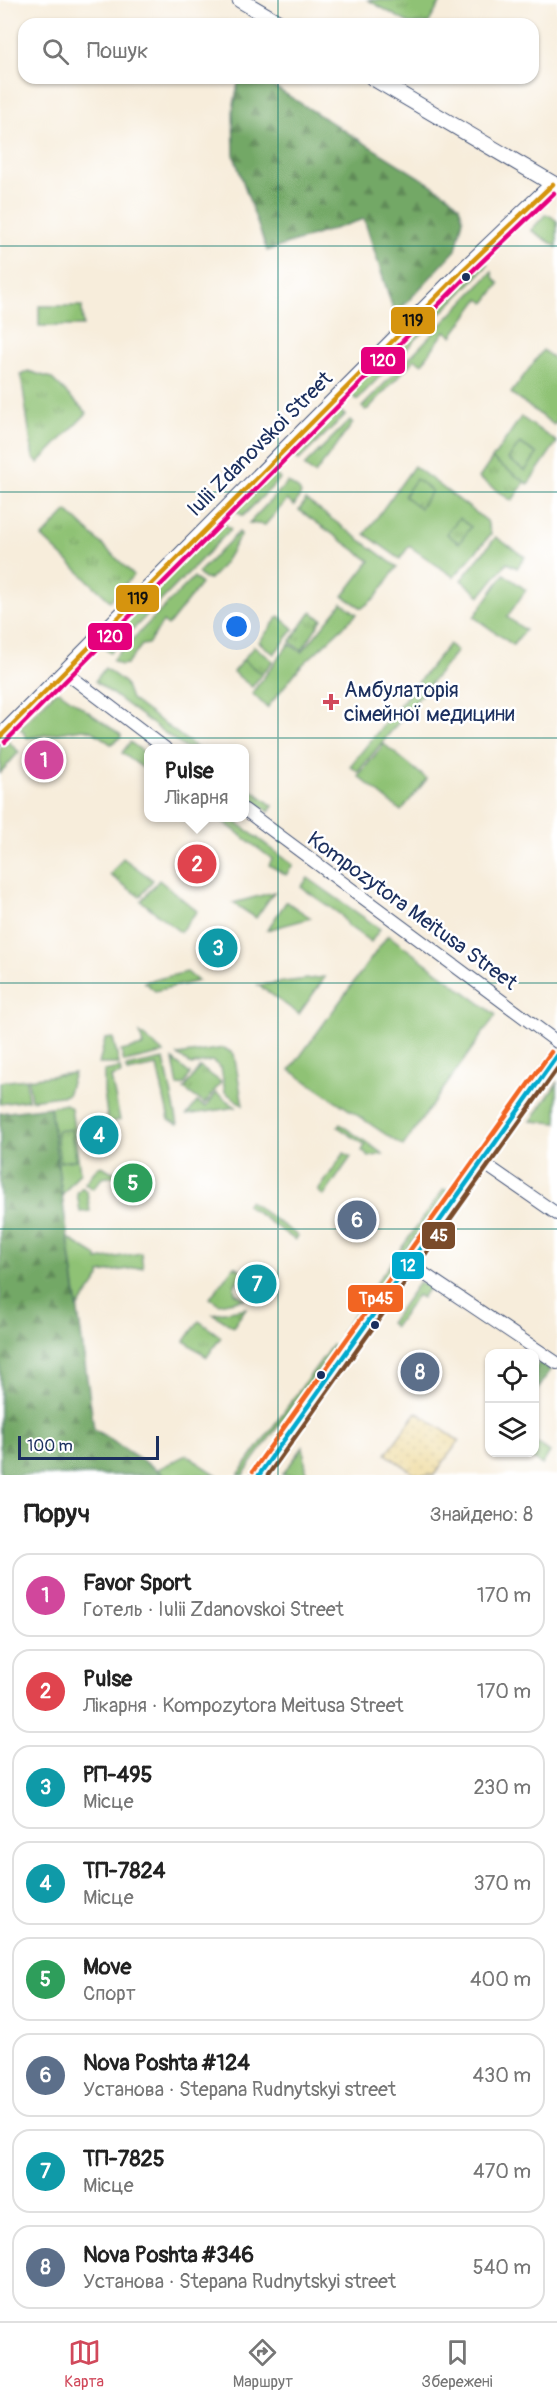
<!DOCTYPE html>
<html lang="uk">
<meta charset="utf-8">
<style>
body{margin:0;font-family:Pangolin,sans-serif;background:#f2f2f2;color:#222}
.controls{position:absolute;right:18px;bottom:18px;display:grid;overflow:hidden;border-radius:12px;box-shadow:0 2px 4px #0004}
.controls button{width:54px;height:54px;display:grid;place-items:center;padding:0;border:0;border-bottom:2px solid #e0e0e0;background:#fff;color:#222;font:30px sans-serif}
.scale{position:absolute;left:18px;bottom:15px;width:141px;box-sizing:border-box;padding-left:6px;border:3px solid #1b2f5e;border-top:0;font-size:16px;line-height:21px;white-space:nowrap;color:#1b2f5e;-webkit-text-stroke:4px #fff;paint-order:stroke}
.you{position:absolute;left:237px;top:627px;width:21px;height:21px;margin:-15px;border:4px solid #fff;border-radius:50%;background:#1a73e8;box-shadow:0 0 0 9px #1a73e833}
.badge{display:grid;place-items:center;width:39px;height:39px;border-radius:50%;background:#d1495b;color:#fff;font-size:20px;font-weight:700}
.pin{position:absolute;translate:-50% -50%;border:3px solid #fff;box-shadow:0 2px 6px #0006}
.popup{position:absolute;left:144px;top:744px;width:105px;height:78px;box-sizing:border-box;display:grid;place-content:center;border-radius:12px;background:#fff;filter:drop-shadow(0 2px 4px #0005);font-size:20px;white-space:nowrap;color:#767676}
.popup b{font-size:22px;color:#222}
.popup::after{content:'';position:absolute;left:50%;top:100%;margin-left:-12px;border:12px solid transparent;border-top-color:#fff}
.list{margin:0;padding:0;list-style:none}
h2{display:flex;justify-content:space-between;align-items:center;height:78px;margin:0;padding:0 24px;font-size:26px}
h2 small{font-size:20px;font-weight:400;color:#767676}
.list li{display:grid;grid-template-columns:39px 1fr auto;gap:18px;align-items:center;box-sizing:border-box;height:84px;margin:0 12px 12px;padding:0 12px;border:2px solid #e0e0e0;border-radius:18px}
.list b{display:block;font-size:22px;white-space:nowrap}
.list p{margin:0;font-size:20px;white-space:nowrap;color:#767676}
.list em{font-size:20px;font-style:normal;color:#767676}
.icon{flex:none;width:33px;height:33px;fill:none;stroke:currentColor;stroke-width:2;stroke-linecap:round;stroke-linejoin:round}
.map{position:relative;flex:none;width:557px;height:1475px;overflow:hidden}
.search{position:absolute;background:#fff;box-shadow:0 2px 4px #0004;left:18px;right:18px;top:18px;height:66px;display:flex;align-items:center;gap:15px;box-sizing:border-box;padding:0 21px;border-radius:18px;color:#767676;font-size:22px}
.sheet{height:846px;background:#fff}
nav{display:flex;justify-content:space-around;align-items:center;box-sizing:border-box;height:84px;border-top:2px solid #e0e0e0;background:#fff;font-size:16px;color:#767676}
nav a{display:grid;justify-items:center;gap:3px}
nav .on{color:#d1495b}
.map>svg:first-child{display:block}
</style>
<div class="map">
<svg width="557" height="1475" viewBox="0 0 557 1475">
<defs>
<pattern id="forest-firs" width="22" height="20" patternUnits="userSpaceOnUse" patternTransform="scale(1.5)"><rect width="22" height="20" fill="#73a866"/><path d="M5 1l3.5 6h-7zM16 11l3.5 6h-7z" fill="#5e8957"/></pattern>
<pattern id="sand-dots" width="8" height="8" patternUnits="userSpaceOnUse" patternTransform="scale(1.5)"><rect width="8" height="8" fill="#eeda9e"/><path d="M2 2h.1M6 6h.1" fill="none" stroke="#ccbb8a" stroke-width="1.8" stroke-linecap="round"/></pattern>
<pattern id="park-tufts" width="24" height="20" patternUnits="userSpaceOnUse" patternTransform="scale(1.5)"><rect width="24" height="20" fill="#8fc274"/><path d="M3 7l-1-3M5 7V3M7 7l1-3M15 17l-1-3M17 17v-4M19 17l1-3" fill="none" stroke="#749e62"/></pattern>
</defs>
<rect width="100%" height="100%" fill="#fff"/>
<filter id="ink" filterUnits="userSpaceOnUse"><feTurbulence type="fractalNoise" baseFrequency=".0167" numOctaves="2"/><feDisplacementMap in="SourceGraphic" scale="12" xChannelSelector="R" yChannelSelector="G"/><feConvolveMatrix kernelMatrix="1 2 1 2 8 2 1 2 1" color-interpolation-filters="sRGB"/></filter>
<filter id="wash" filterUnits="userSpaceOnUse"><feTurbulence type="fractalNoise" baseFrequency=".008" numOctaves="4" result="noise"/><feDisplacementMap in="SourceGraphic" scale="24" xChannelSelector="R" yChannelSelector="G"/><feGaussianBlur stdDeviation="1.35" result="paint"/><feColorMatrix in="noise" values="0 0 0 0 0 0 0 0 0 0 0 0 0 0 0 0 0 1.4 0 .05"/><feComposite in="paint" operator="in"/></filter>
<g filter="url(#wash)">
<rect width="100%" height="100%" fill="#f7eddb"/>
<!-- green -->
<g fill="#8fc274" stroke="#557869" stroke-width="1.5">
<polygon points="545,215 549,215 557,221 557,247 531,230"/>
<polygon points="481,258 488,265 357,400 349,392 459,280 463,283 472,274 469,270"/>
<polygon points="492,272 493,277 499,284 485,303 479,299 452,336 445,331 422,364 415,359 368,409 365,410 362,407"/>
<polygon points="39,306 82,306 83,326 39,326"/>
<polygon points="543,350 557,361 557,421 554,425 511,393"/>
<polygon points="335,407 345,415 299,460 290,455"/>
<polygon points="521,417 557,442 528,484 492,459"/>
<polygon points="350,420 353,423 315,474 304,466"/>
<polygon points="414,466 487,521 491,534 454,577 409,546 400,559 365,534"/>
<polygon points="270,470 280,479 243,516 236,511 238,504"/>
<polygon points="288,482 299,490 301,494 294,506 287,500 265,525 249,523"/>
<polygon points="306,500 397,567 376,597 362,608 343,596 370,561 299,510"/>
<polygon points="223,523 231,529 110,653 98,643 214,525"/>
<path d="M 239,532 L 241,534 C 230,552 227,563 210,579 L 204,579 L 198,573 Z"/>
<polygon points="496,537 525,557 517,568 507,563 480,596 461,580"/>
<polygon points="504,574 526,590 507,617 525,630 513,645 474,617"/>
<polygon points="194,577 201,584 168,626 163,622 148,644 142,645 127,664 121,665 112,660"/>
<polygon points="342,603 357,614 300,667 267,708 252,693 289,644 302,652"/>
<polygon points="279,616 294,629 274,654 259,642"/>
<polygon points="449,644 457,651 358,772 350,766"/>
<polygon points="243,660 262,674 252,687 233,672"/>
<polygon points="105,668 125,683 131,699 197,748 185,748 95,681"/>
<polygon points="59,691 121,735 121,737 111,744 92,731 83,729 27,738 20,728 55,692"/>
<polygon points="6,742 9,742 19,752 0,773 0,748"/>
<polygon points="130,742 149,756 149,761 143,768 122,753"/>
<polygon points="384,744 427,779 401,811 358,776"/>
<polygon points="245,785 273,806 269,812 245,794"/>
<polygon points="218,818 231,818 293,865 286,875 269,865 272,859"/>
<polygon points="308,878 380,929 371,942 347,925 341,915 301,887"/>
<polygon points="159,880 197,911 180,932 141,901"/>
<polygon points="274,892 256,918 233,903"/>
<polygon points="287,902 311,918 267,930 286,902"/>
<polygon points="388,935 496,1015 403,1146 290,1070"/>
<polygon points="187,972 198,981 155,991 144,982"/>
<polygon points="325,977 299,1014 258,985"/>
<polygon points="140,1033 164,1053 124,1062 121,1051 143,1046"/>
<polygon points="113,1038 119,1064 99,1064 105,1039"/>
<polygon points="224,1048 234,1054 243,1105 225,1092 221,1068 212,1061 191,1065 178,1055"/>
<polygon points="164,1059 178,1124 169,1120 157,1066 127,1072 126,1067"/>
<polygon points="173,1060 190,1074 185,1084 178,1086"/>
<polygon points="120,1068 121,1074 111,1077 120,1120 108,1123 104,1092 104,1071"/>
<polygon points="74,1073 67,1095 31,1100 28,1079"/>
<polygon points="26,1079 28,1100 0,1104 0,1082"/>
<polygon points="557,1083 557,1123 531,1121"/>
<polygon points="216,1093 236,1107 187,1115 197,1102 206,1107"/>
<polygon points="66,1104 71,1108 80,1172 62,1196 50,1107"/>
<polygon points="340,1124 383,1154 369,1157 362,1151 365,1145 338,1127"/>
<polygon points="344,1153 351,1157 324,1196 318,1191"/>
<polygon points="134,1161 144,1168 140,1173 102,1178 93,1189 85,1183 97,1168 102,1166 112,1172 120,1171 127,1163"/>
<polygon points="82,1187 87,1192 90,1211 80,1212 77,1193"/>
<polygon points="444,1189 448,1191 345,1334 341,1332"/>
<polygon points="249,1201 298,1236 295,1240 246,1205"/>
<polygon points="68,1238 97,1256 97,1260 141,1253 143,1267 100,1273 100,1277 78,1308"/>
<polygon points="234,1266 244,1272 234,1286 235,1293 245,1299 219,1304 210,1298"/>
<polygon points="419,1282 429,1288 422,1298 417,1295 395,1327 390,1323"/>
<polygon points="332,1345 335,1347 243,1475 238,1475"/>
<polygon points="303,1447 307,1475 282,1475"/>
<polygon points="186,1455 217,1475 165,1475 156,1470"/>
</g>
<!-- forest -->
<g fill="url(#forest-firs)" stroke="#476c62" stroke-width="1.5">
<polygon points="239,78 260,78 448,195 459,206 463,219 456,250 395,315 364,219 267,251 234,156 233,110"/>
<polygon points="50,1107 94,1429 165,1475 0,1475 0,1113"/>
<polygon points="539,1362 551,1370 535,1393 535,1369"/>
</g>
<!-- sand -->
<polygon fill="url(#sand-dots)" stroke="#84847e" stroke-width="1.5" points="417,1412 459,1441 434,1475 416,1475 386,1454"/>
<!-- park -->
<g fill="url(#park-tufts)" stroke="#557869" stroke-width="1.5">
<polygon points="368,0 442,0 428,24 410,24"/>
<polygon points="28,371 51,378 87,413 38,463 33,458 21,375"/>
<polygon points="520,443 537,454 525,471 508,459"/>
<polygon points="492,459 525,482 512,501 479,478"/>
<polygon points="416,479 432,491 420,508 404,496"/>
<polygon points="67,511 134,575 110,601 42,537"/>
<polygon points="459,518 471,527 459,543 447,534"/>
<polygon points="311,612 322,619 302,650 290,642"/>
<polygon points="254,646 273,661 262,674 243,660"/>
<polygon points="123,858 153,880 140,897 110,875"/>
<polygon points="200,1067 221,1082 205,1104 184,1089"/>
<polygon points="71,1129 75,1160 60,1162 56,1131"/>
<polygon points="246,1308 233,1327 213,1314"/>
<polygon points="199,1321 221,1337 207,1357 185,1341"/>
<polygon points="536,1442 550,1452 542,1465 527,1455 534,1452"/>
</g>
</g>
<g filter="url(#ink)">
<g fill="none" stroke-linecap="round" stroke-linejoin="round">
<defs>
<g id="minor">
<polyline points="65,672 165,748"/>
<polyline points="245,810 557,1042"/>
<polyline points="482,1162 557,1214"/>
<polyline points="408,1263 557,1363"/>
</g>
<g id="tertiary">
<polyline points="240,0 281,24"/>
<polyline points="373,78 557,186"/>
<polyline points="0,737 461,272 553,184"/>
</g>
<polyline id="secondary" points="259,1475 557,1056"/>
</defs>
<!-- minor casing -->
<use href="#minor" stroke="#3c4c71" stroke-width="14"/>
<!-- tertiary casing -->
<use href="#tertiary" stroke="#3c4c71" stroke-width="17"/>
<!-- secondary casing -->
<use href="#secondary" stroke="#3c4c71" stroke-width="19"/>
<!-- minor -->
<use href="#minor" stroke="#fff" stroke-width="12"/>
<!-- tertiary -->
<use href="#tertiary" stroke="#fff" stroke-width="15"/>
<!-- secondary -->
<use href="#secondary" stroke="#fbe6c3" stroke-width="16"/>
<defs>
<polyline id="bus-1" points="0,737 461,272 553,184"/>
<polyline id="bus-2" points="259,1475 557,1056"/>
<polyline id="bus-3" points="5,742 466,277 554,193"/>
<polyline id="bus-4" points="268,1475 557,1069"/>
<polyline id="bus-5" points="253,1471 551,1052"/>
</defs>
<!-- bus-1 casing -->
<use href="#bus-1" stroke="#fff" stroke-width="9"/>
<!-- bus-2 casing -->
<use href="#bus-2" stroke="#fff" stroke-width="9"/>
<!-- bus-3 casing -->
<use href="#bus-3" stroke="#fff" stroke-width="9"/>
<!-- bus-4 casing -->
<use href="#bus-4" stroke="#fff" stroke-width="9"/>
<!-- bus-5 casing -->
<use href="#bus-5" stroke="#fff" stroke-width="9"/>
<!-- bus-1 -->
<use href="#bus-1" stroke="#d6940e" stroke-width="4.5"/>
<!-- bus-2 -->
<use href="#bus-2" stroke="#00a9ce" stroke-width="4.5"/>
<!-- bus-3 -->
<use href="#bus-3" stroke="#e5007d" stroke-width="4.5"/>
<!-- bus-4 -->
<use href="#bus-4" stroke="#7a4b2a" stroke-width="4.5"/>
<!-- bus-5 -->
<use href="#bus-5" stroke="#f26522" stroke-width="4.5"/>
</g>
</g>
<!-- grid -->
<path fill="none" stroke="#0f766e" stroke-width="1.5" stroke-opacity="0.55" d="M 278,0 L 278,24M 278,78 L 278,1475M 0,246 L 557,246M 0,492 L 557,492M 0,738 L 557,738M 0,983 L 557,983M 0,1229 L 557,1229"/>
<!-- markers -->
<g fill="#1b2f5e" stroke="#fff" stroke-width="2">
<circle cx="466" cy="277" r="5"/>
<circle cx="375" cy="1325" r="5"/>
<circle cx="321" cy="1375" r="5"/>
</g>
<path fill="#d1495b" stroke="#fff" stroke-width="2" d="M328 693h6v6h6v6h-6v6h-6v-6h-6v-6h6z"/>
<g text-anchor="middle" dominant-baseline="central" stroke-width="5" stroke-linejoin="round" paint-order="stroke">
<!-- street labels -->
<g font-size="21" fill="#1b2f5e" stroke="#fff">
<text transform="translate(260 444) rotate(-45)">Iulii Zdanovskoi Street</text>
<text transform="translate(412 911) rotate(36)">Kompozytora Meitusa Street</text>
</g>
<!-- poi labels -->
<g font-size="21" fill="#1b2f5e" stroke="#fff" text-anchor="start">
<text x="344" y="690">Амбулаторія<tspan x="344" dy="24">сімейної медицини</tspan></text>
</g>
</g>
<g stroke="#fff" stroke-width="2">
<rect x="390" y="306" width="46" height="29" rx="6" fill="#d6940e"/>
<rect x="360" y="346" width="46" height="29" rx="6" fill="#e5007d"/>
<rect x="115" y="584" width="45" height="29" rx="6" fill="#d6940e"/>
<rect x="87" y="622" width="46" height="29" rx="6" fill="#e5007d"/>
<rect x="421" y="1221" width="35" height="29" rx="6" fill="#7a4b2a"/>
<rect x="391" y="1251" width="34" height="29" rx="6" fill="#00a9ce"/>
<rect x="347" y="1284" width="57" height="29" rx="6" fill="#f26522"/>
</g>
<g font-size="16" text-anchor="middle" font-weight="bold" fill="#fff">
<text x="383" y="366">120</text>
<text x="110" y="642">120</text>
<text x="439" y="1241">45</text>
<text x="408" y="1271">12</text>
<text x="376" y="1304">Тр45</text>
</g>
<g font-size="16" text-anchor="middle" font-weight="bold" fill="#111">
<text x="413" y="326">119</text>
<text x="138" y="604">119</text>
</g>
</svg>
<div class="controls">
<button><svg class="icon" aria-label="locate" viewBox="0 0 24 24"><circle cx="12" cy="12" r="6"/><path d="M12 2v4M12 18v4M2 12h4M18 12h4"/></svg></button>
<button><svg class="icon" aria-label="layers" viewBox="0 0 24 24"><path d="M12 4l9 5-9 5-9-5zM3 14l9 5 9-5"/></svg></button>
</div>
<div class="scale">100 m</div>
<div class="you"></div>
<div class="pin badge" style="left:44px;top:760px;background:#d1479c">1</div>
<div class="pin badge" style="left:197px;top:864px;background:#e0444e">2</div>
<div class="popup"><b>Pulse</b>Лікарня</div>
<div class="pin badge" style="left:218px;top:948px;background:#0f9aa8">3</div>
<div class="pin badge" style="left:99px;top:1135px;background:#0f9aa8">4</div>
<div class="pin badge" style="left:133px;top:1183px;background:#2e9e5b">5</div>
<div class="pin badge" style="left:357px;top:1220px;background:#5c6f8a">6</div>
<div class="pin badge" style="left:257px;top:1284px;background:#0f9aa8">7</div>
<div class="pin badge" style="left:420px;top:1372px;background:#5c6f8a">8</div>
<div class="search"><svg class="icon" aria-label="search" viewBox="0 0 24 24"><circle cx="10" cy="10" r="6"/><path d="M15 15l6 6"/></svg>Пошук</div>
</div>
<section class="sheet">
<h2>Поруч<small>Знайдено: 8</small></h2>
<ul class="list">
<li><span class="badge" style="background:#d1479c">1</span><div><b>Favor Sport</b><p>Готель · Iulii Zdanovskoi Street</p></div><em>170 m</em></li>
<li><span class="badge" style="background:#e0444e">2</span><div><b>Pulse</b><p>Лікарня · Kompozytora Meitusa Street</p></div><em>170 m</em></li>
<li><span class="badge" style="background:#0f9aa8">3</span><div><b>РП-495</b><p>Місце</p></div><em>230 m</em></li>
<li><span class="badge" style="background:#0f9aa8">4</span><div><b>ТП-7824</b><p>Місце</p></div><em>370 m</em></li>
<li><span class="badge" style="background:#2e9e5b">5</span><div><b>Move</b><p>Спорт</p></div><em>400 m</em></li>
<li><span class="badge" style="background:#5c6f8a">6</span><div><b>Nova Poshta #124</b><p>Установа · Stepana Rudnytskyi street</p></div><em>430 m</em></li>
<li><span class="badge" style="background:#0f9aa8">7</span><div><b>ТП-7825</b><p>Місце</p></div><em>470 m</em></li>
<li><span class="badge" style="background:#5c6f8a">8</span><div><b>Nova Poshta #346</b><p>Установа · Stepana Rudnytskyi street</p></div><em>540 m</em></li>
</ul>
</section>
<nav>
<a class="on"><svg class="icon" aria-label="map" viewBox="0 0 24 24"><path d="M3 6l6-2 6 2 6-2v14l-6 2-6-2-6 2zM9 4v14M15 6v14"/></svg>Карта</a>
<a><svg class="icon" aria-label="directions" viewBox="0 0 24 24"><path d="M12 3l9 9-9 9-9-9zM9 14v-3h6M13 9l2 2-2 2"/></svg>Маршрут</a>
<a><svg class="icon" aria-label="saved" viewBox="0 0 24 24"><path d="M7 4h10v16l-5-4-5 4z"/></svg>Збережені</a>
</nav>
